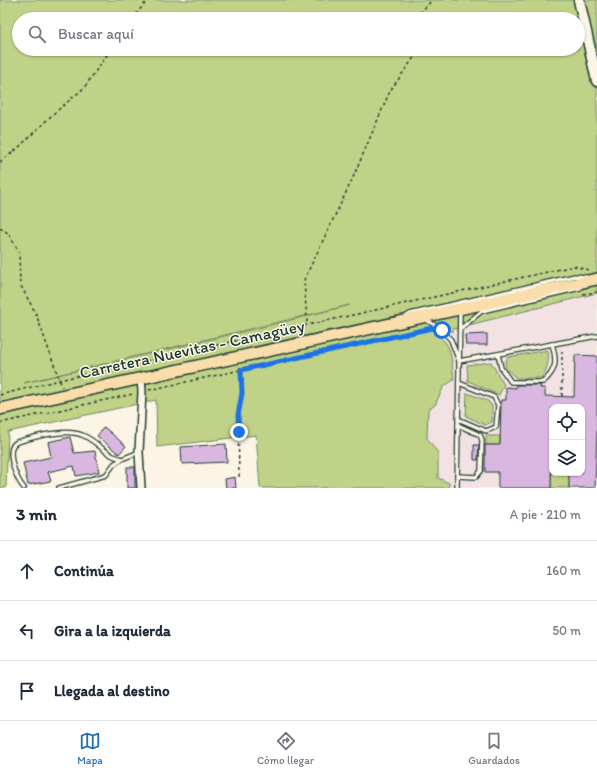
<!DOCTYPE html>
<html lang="es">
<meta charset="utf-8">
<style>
body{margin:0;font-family:Itim,sans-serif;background:#f6f6f7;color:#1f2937}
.controls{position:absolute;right:12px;bottom:12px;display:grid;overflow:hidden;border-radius:8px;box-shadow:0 1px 3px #0004}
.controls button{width:36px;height:36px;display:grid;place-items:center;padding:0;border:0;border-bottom:1px solid #e0e1e3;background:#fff;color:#1f2937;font:20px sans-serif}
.stop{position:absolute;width:12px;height:12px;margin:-9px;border:3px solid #1a73e8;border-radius:50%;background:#fff}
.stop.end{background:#1a73e8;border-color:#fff;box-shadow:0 1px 4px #0008}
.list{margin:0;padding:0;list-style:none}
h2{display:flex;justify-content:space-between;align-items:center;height:52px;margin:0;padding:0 16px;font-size:17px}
h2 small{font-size:13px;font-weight:400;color:#747a83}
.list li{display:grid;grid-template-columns:26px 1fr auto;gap:12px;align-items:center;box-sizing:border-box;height:60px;padding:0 16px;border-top:1px solid #e0e1e3}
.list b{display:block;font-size:15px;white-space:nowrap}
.list em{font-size:13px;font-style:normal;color:#747a83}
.icon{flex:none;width:22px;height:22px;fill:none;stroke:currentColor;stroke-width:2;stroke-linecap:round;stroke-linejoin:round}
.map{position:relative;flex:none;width:597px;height:488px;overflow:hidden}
.search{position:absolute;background:#fff;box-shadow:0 1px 3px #0004;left:12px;right:12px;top:12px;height:44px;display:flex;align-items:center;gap:10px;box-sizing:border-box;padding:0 14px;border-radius:22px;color:#747a83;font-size:15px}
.sheet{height:232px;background:#fff}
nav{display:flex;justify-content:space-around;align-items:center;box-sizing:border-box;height:56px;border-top:1px solid #e0e1e3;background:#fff;font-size:11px;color:#747a83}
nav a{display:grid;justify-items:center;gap:2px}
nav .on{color:#1f6fb2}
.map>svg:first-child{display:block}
</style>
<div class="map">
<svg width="597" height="488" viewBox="0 0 597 488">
<rect width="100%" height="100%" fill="#fcf5e5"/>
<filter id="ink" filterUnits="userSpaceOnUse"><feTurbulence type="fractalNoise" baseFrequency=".025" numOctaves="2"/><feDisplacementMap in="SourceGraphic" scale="8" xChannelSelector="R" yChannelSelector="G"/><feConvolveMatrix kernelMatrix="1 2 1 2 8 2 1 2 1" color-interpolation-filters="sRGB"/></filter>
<g filter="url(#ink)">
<!-- built -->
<path fill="#f2e2e4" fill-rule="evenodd" d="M 597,293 L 597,488 L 359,488 L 432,334 ZM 552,407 L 582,407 L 582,473 L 552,473 Z"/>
<!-- green -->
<g fill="#bfd287" stroke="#6f885e" fill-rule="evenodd">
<path d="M 0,0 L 597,0 L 597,293 L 453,329 L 453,332 L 449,329 L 433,334 C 435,335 439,336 441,338 C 453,346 452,367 454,380 L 444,386 L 435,405 L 428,410 L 427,438 L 438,453 L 438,478 L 449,483 L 449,488 L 260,488 L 256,435 L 157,447 L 156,400 L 8,432 L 6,488 L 0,488 ZM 19,19 L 578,19 L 578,49 L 19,49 ZM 350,305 L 267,326 L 24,383 Z"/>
<path d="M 548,350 C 549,361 548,369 541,378 L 516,378 L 506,369 L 505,362 L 508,357 Z"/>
<polygon points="491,362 504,385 499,395 468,381 467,365"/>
<polygon points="467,393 488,401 492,406 492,422 485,425 466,416"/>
<rect x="486" y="436" width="14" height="9"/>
<polygon points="552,452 552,473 569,473 569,488 551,488"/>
</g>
<!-- building -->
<g fill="#dab7e1" stroke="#1f3d34">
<polygon points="487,334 487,345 466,345 465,335"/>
<polygon points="575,355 597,356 597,430 595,488 569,488 569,473 582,473 582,407 552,407 551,488 498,488 498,472 485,472 485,445 500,445 501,400 506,400 506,387 516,388 516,385 541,385 540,388 545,388 545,396 574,397"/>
<polygon points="104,427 126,446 119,454 97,436"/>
<polygon points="70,437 74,453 95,451 99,472 76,476 74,466 48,472 51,481 28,485 23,463 51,457 48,442"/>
<polygon points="226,444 227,462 182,464 181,447"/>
<polygon points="474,445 479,445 478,460 474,460"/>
<rect x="127" y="467" width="8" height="21"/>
<polygon points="235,477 236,488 226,488 225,479"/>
</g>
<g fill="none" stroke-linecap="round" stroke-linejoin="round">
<defs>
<g id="service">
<polyline points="482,311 580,288"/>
<polyline points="407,316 410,314 575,276 586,277"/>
<polyline points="425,319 442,330 451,340 459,361 597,336"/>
<polyline points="460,329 483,310"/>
<path d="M 498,354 L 501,368 L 511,382 L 543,382 C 557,370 557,361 552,344"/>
<polyline points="458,419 486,431 496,427 498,405 494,397 459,383"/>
<polyline points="457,476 476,477 481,471 482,440 480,435 458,425"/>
<path d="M 24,488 C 16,480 4,448 17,442 C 34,437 65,428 82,435 C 93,439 100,448 110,454 C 113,457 118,457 122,459 L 139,452"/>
<polyline points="59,488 106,475 114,464 122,459"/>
<polyline points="457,488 460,310"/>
</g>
<polyline id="minor" points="141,378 142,392 139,452 141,488"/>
<polyline id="secondary" points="579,0 597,81"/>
<polyline id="trunk" points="0,409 597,279"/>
</defs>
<!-- service casing -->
<use href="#service" stroke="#1f3d34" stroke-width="6"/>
<!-- minor casing -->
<use href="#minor" stroke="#1f3d34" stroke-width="10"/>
<!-- secondary casing -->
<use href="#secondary" stroke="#1f3d34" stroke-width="13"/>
<!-- trunk casing -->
<use href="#trunk" stroke="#1f3d34" stroke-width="14"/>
<!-- path -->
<g stroke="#1f3d34" stroke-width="1.5" stroke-dasharray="3 3" stroke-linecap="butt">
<polyline points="132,19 148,0"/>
<polyline points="420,19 420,13 432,0"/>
<polyline points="0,162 17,149 52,115 84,88 111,49"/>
<polyline points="0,228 8,233 19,252 20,284 36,314 62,387"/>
<polyline points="583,294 597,292"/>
<polyline points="301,333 307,321 304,280 352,180 390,91 420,49"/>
<polyline points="149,390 428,329"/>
<polyline points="0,395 59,380 574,266 589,270"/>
<polyline points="562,396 562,348"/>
<polyline points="0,423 133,394"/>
<polyline points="239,477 238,416 242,393 240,367"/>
</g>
<!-- service -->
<use href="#service" stroke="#fcf5e5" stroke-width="3.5"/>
<!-- minor -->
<use href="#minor" stroke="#fcf5e5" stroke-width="7"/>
<!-- secondary -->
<use href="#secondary" stroke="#fcf5e5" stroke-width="10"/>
<!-- trunk -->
<use href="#trunk" stroke="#f9ddab" stroke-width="11"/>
</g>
</g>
<g fill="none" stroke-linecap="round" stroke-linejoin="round" filter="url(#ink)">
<!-- route -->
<polyline stroke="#1a73e8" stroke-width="5" points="239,432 238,416 242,393 241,370 432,328 442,330"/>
</g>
<g text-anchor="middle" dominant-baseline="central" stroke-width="3" stroke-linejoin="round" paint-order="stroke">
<!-- street labels -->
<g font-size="17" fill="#1f3d34" stroke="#fcf5e5">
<text transform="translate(192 349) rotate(-12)">Carretera Nuevitas - Camagüey</text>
</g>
</g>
</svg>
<div class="controls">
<button><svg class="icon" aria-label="locate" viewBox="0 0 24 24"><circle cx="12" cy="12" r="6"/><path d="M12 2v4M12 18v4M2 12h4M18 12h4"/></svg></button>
<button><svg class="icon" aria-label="layers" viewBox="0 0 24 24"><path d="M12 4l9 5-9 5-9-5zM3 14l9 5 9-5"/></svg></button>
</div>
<div class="stop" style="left:442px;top:330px"></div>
<div class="stop end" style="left:239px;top:432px"></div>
<div class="search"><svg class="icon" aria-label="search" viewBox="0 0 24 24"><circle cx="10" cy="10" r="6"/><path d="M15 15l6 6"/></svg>Buscar aquí</div>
</div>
<section class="sheet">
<h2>3 min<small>A pie · 210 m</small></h2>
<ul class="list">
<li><svg class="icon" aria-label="ahead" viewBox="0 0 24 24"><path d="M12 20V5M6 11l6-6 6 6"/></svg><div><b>Continúa</b></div><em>160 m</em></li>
<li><svg class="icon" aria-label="left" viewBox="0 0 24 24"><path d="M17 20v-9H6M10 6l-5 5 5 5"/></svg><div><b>Gira a la izquierda</b></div><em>50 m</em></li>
<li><svg class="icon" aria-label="arrive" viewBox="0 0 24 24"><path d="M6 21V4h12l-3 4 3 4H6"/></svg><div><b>Llegada al destino</b></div></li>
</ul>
</section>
<nav>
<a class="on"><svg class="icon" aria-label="map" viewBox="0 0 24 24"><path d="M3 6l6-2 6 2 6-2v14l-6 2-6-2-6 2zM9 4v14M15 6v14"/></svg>Mapa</a>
<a><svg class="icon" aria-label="directions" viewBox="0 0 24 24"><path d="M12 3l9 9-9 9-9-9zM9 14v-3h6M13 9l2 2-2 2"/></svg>Cómo llegar</a>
<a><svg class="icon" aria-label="saved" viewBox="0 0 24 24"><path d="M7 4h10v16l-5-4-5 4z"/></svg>Guardados</a>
</nav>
